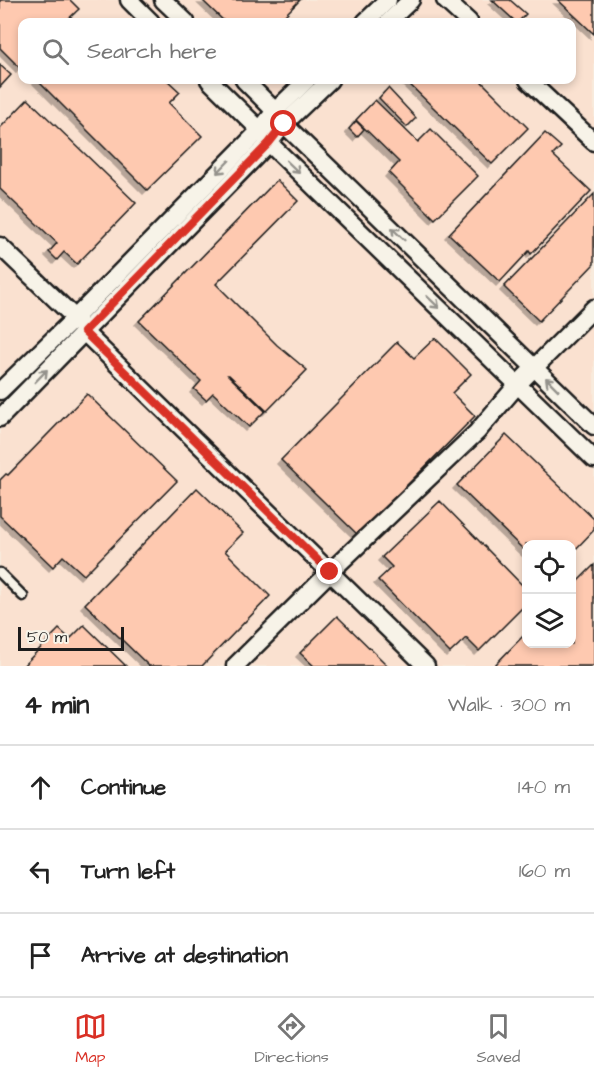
<!DOCTYPE html>
<meta charset="utf-8">
<style>
body{margin:0;font-family:"Architects Daughter",sans-serif;background:#f2f2f2;color:#222}
.controls{position:absolute;right:18px;bottom:18px;display:grid;overflow:hidden;border-radius:12px;box-shadow:0 3px 9px #0003}
.controls button{width:54px;height:54px;display:grid;place-items:center;padding:0;border:0;border-bottom:2px solid #e0e0e0;background:#fff;color:#222;font:30px sans-serif}
.scale{position:absolute;left:18px;bottom:15px;width:106px;box-sizing:border-box;padding-left:6px;border:3px solid #1c1c1c;border-top:0;font-size:16px;line-height:21px;white-space:nowrap;color:#1c1c1c;-webkit-text-stroke:4px #f7f3e8;paint-order:stroke}
.stop{position:absolute;width:18px;height:18px;margin:-14px;border:4px solid #d93025;border-radius:50%;background:#fff}
.stop.end{background:#d93025;border-color:#fff;box-shadow:0 2px 6px #0008}
.list{margin:0;padding:0;list-style:none}
h2{display:flex;justify-content:space-between;align-items:center;height:78px;margin:0;padding:0 24px;font-size:26px}
h2 small{font-size:20px;font-weight:400;color:#767676}
.list li{display:grid;grid-template-columns:39px 1fr auto;gap:18px;align-items:center;box-sizing:border-box;height:84px;padding:0 24px;border-top:2px solid #e0e0e0}
.list b{display:block;font-size:22px;white-space:nowrap}
.list em{font-size:20px;font-style:normal;color:#767676}
.icon{flex:none;width:33px;height:33px;fill:none;stroke:currentColor;stroke-width:2;stroke-linecap:round;stroke-linejoin:round}
.map{position:relative;flex:none;width:594px;height:666px;overflow:hidden}
.search{position:absolute;background:#fff;box-shadow:0 3px 9px #0003;left:18px;right:18px;top:18px;height:66px;display:flex;align-items:center;gap:15px;box-sizing:border-box;padding:0 21px;border-radius:12px;color:#767676;font-size:22px}
.sheet{height:330px;background:#fff}
nav{display:flex;justify-content:space-around;align-items:center;box-sizing:border-box;height:84px;border-top:2px solid #e0e0e0;background:#fff;font-size:16px;color:#767676}
nav a{display:grid;justify-items:center;gap:3px}
nav .on{color:#d93025}
.map>svg:first-child{display:block}
</style>
<div class="map">
<svg width="594" height="666" viewBox="0 0 594 666">
<defs>
<filter id="shadow"><feDropShadow dx="-4" dy="4" stdDeviation="0" flood-color="#0004"/></filter>
</defs>
<rect width="100%" height="100%" fill="#f8ebdd"/>
<filter id="ink" filterUnits="userSpaceOnUse"><feTurbulence type="fractalNoise" baseFrequency=".0167" numOctaves="2"/><feDisplacementMap in="SourceGraphic" scale="12" xChannelSelector="R" yChannelSelector="G"/><feConvolveMatrix kernelMatrix="1 2 1 2 8 2 1 2 1" color-interpolation-filters="sRGB"/></filter>
<g filter="url(#ink)">
<!-- built -->
<path fill="#fae1d0" fill-rule="evenodd" d="M 0,0 L 594,0 L 594,666 L 0,666 ZM 22,22 L 572,22 L 572,80 L 22,80 ZM 526,544 L 572,544 L 572,644 L 526,644 Z"/>
<!-- building -->
<g fill="#fec9b0" stroke="#1c1c1c" stroke-width="1.5" filter="url(#shadow)">
<polygon points="0,0 70,0 79,9 65,22 22,22 22,65 20,68 0,48"/>
<polygon points="202,0 300,0 278,22 225,22"/>
<polygon points="492,0 510,0 526,14 518,22 516,22"/>
<polygon points="558,0 594,0 594,34"/>
<polygon points="0,65 11,75 0,87"/>
<polygon points="37,80 167,80 180,92 169,103 202,136 147,190"/>
<polygon points="405,80 484,80 482,82 528,128 492,164"/>
<polygon points="388,88 416,118 407,127 379,98"/>
<polygon points="28,99 136,203 77,264 64,252 57,260 49,252 57,243 0,189 0,128"/>
<polygon points="375,100 418,142 431,129 478,176 435,219 389,173 399,162 356,120"/>
<polygon points="356,121 364,129 357,137 349,129"/>
<polygon points="545,133 561,147 553,155 591,191 531,254 529,251 500,282 449,234"/>
<polygon points="277,180 298,201 216,284 277,345 307,370 267,411 229,375 228,375 265,411 249,427 213,393 206,400 194,389 201,381 139,321"/>
<polygon points="594,194 594,264 539,321 504,287"/>
<polygon points="435,338 471,374 452,393 475,416 358,535 281,460 397,342 414,358"/>
<polygon points="87,394 177,481 84,575 63,556 53,567 0,516 0,480 6,474 8,475"/>
<polygon points="506,435 594,519 594,530 572,553 572,544 526,544 526,552 457,485"/>
<polygon points="197,488 243,533 225,551 270,596 202,666 149,666 85,604"/>
<polygon points="440,501 526,589 526,604 479,651 466,638 450,653 378,580 392,567 382,557"/>
<polygon points="594,565 594,666 494,666 526,633 526,644 572,644 572,587"/>
<polygon points="337,616 388,666 314,666 300,653"/>
<polygon points="84,625 126,666 23,666 59,629 70,639"/>
</g>
<g fill="none" stroke-linecap="round" stroke-linejoin="round">
<defs>
<polyline id="service" points="0,573 23,596"/>
<g id="minor">
<polyline points="129,0 151,22"/>
<polyline points="163,0 186,22"/>
<polyline points="445,0 469,22"/>
<polyline points="365,22 388,0"/>
<polyline points="388,22 411,0"/>
<polyline points="209,80 260,130 269,143 594,459"/>
<polyline points="244,80 275,111 284,124 594,426"/>
<polyline points="528,80 594,142"/>
<polyline points="0,246 75,318 84,332 426,666"/>
<polyline points="0,391 75,318 260,130 275,111 307,80"/>
<polyline points="0,418 269,143 284,124 330,80"/>
<polyline points="235,666 330,572 477,432 518,384 594,308"/>
</g>
</defs>
<!-- service casing -->
<use href="#service" stroke="#1c1c1c" stroke-width="13"/>
<!-- minor casing -->
<use href="#minor" stroke="#1c1c1c" stroke-width="21"/>
<!-- service -->
<use href="#service" stroke="#f7f3e8" stroke-width="8"/>
<!-- minor -->
<use href="#minor" stroke="#f7f3e8" stroke-width="16"/>
</g>
<!-- one-way arrows -->
<defs><path id="oneway-shaft" d="M-6 0H5M1.5-3L5.5 0L1.5 3" fill="none" stroke-width="1.6" stroke-linecap="round" stroke-linejoin="round" transform="scale(1.5)"/></defs>
<g stroke="#94928c">
<use href="#oneway-shaft" transform="translate(223 167) rotate(134)"/>
<use href="#oneway-shaft" transform="translate(293 167) rotate(44)"/>
<use href="#oneway-shaft" transform="translate(398 234) rotate(-136)"/>
<use href="#oneway-shaft" transform="translate(433 302) rotate(44)"/>
<use href="#oneway-shaft" transform="translate(41 376) rotate(-46)"/>
<use href="#oneway-shaft" transform="translate(552 384) rotate(-135)"/>
</g>
</g>
<g fill="none" stroke-linecap="round" stroke-linejoin="round" filter="url(#ink)">
<!-- route -->
<polyline stroke="#d93025" stroke-width="8" points="284,124 269,143 84,332 330,572"/>
</g>
</svg>
<div class="controls">
<button><svg class="icon" aria-label="locate" viewBox="0 0 24 24"><circle cx="12" cy="12" r="6"/><path d="M12 2v4M12 18v4M2 12h4M18 12h4"/></svg></button>
<button><svg class="icon" aria-label="layers" viewBox="0 0 24 24"><path d="M12 4l9 5-9 5-9-5zM3 14l9 5 9-5"/></svg></button>
</div>
<div class="scale">50 m</div>
<div class="stop" style="left:284px;top:124px"></div>
<div class="stop end" style="left:330px;top:572px"></div>
<div class="search"><svg class="icon" aria-label="search" viewBox="0 0 24 24"><circle cx="10" cy="10" r="6"/><path d="M15 15l6 6"/></svg>Search here</div>
</div>
<section class="sheet">
<h2>4 min<small>Walk · 300 m</small></h2>
<ul class="list">
<li><svg class="icon" aria-label="ahead" viewBox="0 0 24 24"><path d="M12 20V5M6 11l6-6 6 6"/></svg><div><b>Continue</b></div><em>140 m</em></li>
<li><svg class="icon" aria-label="left" viewBox="0 0 24 24"><path d="M17 20v-9H6M10 6l-5 5 5 5"/></svg><div><b>Turn left</b></div><em>160 m</em></li>
<li><svg class="icon" aria-label="arrive" viewBox="0 0 24 24"><path d="M6 21V4h12l-3 4 3 4H6"/></svg><div><b>Arrive at destination</b></div></li>
</ul>
</section>
<nav>
<a class="on"><svg class="icon" aria-label="map" viewBox="0 0 24 24"><path d="M3 6l6-2 6 2 6-2v14l-6 2-6-2-6 2zM9 4v14M15 6v14"/></svg>Map</a>
<a><svg class="icon" aria-label="directions" viewBox="0 0 24 24"><path d="M12 3l9 9-9 9-9-9zM9 14v-3h6M13 9l2 2-2 2"/></svg>Directions</a>
<a><svg class="icon" aria-label="saved" viewBox="0 0 24 24"><path d="M7 4h10v16l-5-4-5 4z"/></svg>Saved</a>
</nav>
